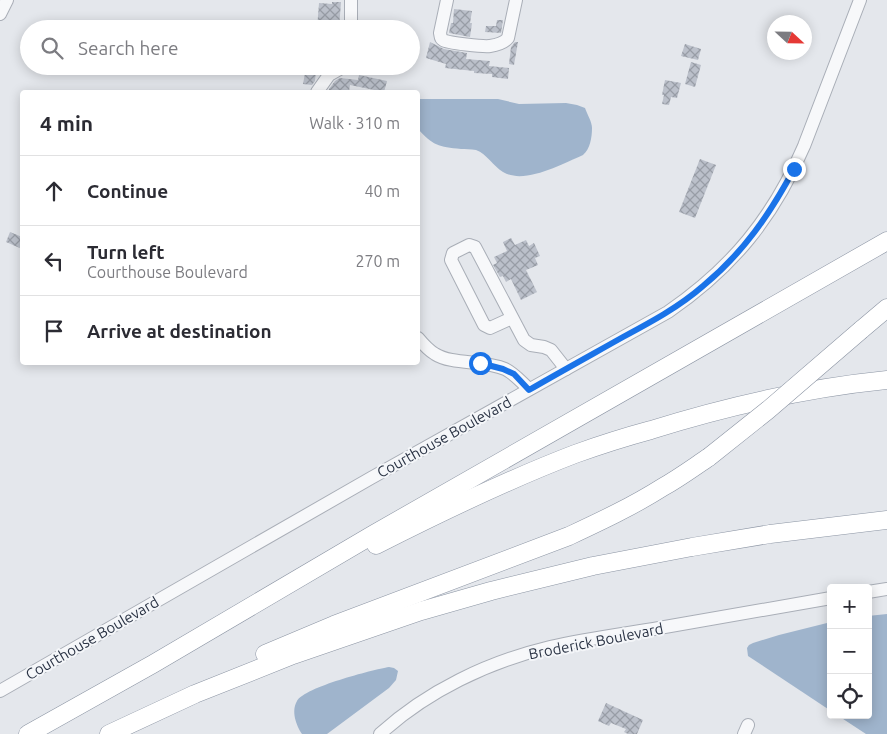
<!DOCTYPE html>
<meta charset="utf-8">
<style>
body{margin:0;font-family:Ubuntu,sans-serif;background:#f7f7f7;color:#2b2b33}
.controls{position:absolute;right:15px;bottom:15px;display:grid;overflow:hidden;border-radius:5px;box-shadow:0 2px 12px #0003}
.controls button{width:45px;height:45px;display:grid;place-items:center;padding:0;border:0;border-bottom:1px solid #e1e1e2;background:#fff;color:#2b2b33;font:25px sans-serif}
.compass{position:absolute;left:767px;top:15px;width:45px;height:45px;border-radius:50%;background:#fff;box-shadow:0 2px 12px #0003;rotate:112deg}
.stop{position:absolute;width:15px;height:15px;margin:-11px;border:4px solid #1a73e8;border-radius:50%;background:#fff}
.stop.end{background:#1a73e8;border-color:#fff;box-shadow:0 1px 5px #0008}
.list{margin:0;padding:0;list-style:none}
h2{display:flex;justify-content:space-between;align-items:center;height:65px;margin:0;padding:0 20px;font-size:21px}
h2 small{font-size:16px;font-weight:400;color:#7c7c81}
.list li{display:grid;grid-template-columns:32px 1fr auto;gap:15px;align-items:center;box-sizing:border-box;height:70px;padding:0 20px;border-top:1px solid #e1e1e2}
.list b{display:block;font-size:19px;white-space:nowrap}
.list p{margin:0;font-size:16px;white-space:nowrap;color:#7c7c81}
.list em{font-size:16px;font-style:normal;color:#7c7c81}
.icon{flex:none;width:28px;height:28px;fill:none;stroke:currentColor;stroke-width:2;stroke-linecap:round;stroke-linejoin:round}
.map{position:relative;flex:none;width:887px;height:734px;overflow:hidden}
.search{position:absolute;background:#fff;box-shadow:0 2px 12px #0003;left:20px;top:20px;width:400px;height:55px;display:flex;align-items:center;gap:12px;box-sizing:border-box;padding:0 18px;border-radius:28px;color:#7c7c81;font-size:19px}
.panel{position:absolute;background:#fff;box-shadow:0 2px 12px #0003;left:20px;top:90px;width:400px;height:275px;border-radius:5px}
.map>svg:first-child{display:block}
</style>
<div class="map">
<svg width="887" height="734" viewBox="0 0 887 734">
<defs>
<pattern id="building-cross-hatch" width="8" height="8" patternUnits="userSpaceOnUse" patternTransform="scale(1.25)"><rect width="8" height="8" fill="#bbc0ca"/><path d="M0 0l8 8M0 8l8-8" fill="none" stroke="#989da6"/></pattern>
</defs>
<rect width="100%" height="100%" fill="#e4e7ec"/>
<!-- water -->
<g fill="#9fb4cc">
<path d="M 418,99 L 498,99 L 519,104 L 566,103 L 577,105 L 585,108 C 587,114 592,122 592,128 C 592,138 590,149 583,155 C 562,164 524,185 503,172 C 493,166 487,154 476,150 C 471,149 465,149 461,149 C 439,147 432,145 418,129 Z"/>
<polygon points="887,614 887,734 866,734 837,715 868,715 868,616"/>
<polygon points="831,622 831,711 748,656 747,648 749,645 753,643 779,635"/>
<path d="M 389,667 L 394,668 L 398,671 L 396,680 L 389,688 L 327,734 L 302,734 C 296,725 291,711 297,701 C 305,687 372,670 389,667 Z"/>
</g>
<!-- building -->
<g fill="url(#building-cross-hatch)">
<polygon points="332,2 341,2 339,29 317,29 319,3 332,4"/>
<polygon points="454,9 472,11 470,23 472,23 470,37 449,33 451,23 453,23"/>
<polygon points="497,20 503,20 501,33 485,32 486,26 496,26"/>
<polygon points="430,42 444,49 467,53 466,59 490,61 489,66 509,68 508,79 492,77 492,74 474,73 474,71 445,68 446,64 426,58"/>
<polygon points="515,42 518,42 514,65 509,64 511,47"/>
<polygon points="685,44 701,49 698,60 681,56"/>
<polygon points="691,62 701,65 695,87 685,84"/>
<polygon points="306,68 316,69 315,81 312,85 303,84"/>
<polygon points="359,75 387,81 384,92 350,85 349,92 329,92 329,89 335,81 340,78 358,80"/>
<polygon points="665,80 681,83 677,98 671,97 669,105 662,104 664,95 662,95"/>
<polygon points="700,159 716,165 695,218 679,212"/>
<polygon points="10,232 22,237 22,249 6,242"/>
<polygon points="511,238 515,245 526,240 529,246 534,243 540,256 535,258 538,265 526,270 537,292 521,300 511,279 506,282 503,276 500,277 493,265 497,263 494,257 507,251 503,242"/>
<polygon points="606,703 643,720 637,734 628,734 624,732 626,729 611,723 609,726 598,721"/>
</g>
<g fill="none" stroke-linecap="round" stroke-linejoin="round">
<defs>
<g id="minor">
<polyline points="351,0 351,29"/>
<path d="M 447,0 L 440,33 C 441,37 440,38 443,40 C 448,43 484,47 490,46 C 497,45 504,43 508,38 L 516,0"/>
<polyline points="0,14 7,0"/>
<polyline points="317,92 329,75 345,66"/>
<polyline points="512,318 490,328 484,325 451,260 453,253 469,245 475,247 524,340 531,345 544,347 551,350 566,369"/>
<path d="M 418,338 C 423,344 428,350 435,354 C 452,365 484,360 505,369 C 515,374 521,382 529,389"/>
<polyline points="868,592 887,589"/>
<path d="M 0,691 L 371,478 L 668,312 C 732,268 773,218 804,146 L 860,0"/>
<path d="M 380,734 C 427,691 488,662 550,647 C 586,639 623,634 659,628 C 716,618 773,608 831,598"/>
<polyline points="744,734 748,725"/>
</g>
<g id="highway">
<polyline points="861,330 887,308"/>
<path d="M 376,545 C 441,512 507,480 575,454 C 600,445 625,437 651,430 C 728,406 807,388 887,380"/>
<path d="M 265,654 L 334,625 L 569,536 C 601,521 633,506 663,487 C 679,478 694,467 709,457"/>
<polyline points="28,734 153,664 374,534 887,241"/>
<polyline points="109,734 195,694 293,655 421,611 491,591 593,566 692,547 770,534 887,520"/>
</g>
</defs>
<!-- minor casing -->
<use href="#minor" stroke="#a9aeb7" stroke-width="14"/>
<!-- highway casing -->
<use href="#highway" stroke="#8b94a3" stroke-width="19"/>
<!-- minor -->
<use href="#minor" stroke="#f7f8fa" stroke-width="12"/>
<!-- highway -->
<use href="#highway" stroke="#fff" stroke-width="18"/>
<defs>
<polyline id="highway-bridge" points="709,457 768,410 861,330"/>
</defs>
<!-- highway-bridge casing -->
<use href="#highway-bridge" stroke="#8b94a3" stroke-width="19" stroke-linecap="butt"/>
<!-- highway-bridge -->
<use href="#highway-bridge" stroke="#fff" stroke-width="18"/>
</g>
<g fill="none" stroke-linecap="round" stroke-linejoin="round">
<!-- route -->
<path stroke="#1a73e8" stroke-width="6" d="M 480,363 L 503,369 L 514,374 L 529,390 C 560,372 591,355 623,337 C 651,322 679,307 703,286 C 743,253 770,214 794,169"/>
</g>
<g text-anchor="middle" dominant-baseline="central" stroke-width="4" stroke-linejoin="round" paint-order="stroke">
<!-- street labels -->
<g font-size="15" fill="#2b3445" stroke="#f4f6f9">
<text transform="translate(444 437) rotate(-29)">Courthouse Boulevard</text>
<text transform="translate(92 638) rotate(-30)">Courthouse Boulevard</text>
<text transform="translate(596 641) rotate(-11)">Broderick Boulevard</text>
</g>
</g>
</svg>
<div class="controls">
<button>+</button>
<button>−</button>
<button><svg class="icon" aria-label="locate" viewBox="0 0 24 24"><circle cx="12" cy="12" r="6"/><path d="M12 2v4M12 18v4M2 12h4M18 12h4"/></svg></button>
</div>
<svg class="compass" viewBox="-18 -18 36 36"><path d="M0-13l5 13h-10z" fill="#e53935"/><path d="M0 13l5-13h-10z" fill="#7c7c81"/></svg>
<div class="stop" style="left:480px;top:363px"></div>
<div class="stop end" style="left:794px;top:169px"></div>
<div class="search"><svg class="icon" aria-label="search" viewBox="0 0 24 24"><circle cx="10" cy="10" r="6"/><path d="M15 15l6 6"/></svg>Search here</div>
<section class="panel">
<h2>4 min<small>Walk · 310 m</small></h2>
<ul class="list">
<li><svg class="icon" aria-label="ahead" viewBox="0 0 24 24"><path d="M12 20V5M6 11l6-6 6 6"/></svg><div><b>Continue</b></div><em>40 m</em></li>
<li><svg class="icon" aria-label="left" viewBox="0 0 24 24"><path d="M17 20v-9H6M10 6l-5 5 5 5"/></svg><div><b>Turn left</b><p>Courthouse Boulevard</p></div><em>270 m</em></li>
<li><svg class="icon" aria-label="arrive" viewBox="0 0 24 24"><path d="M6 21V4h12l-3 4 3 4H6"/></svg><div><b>Arrive at destination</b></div></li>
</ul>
</section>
</div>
